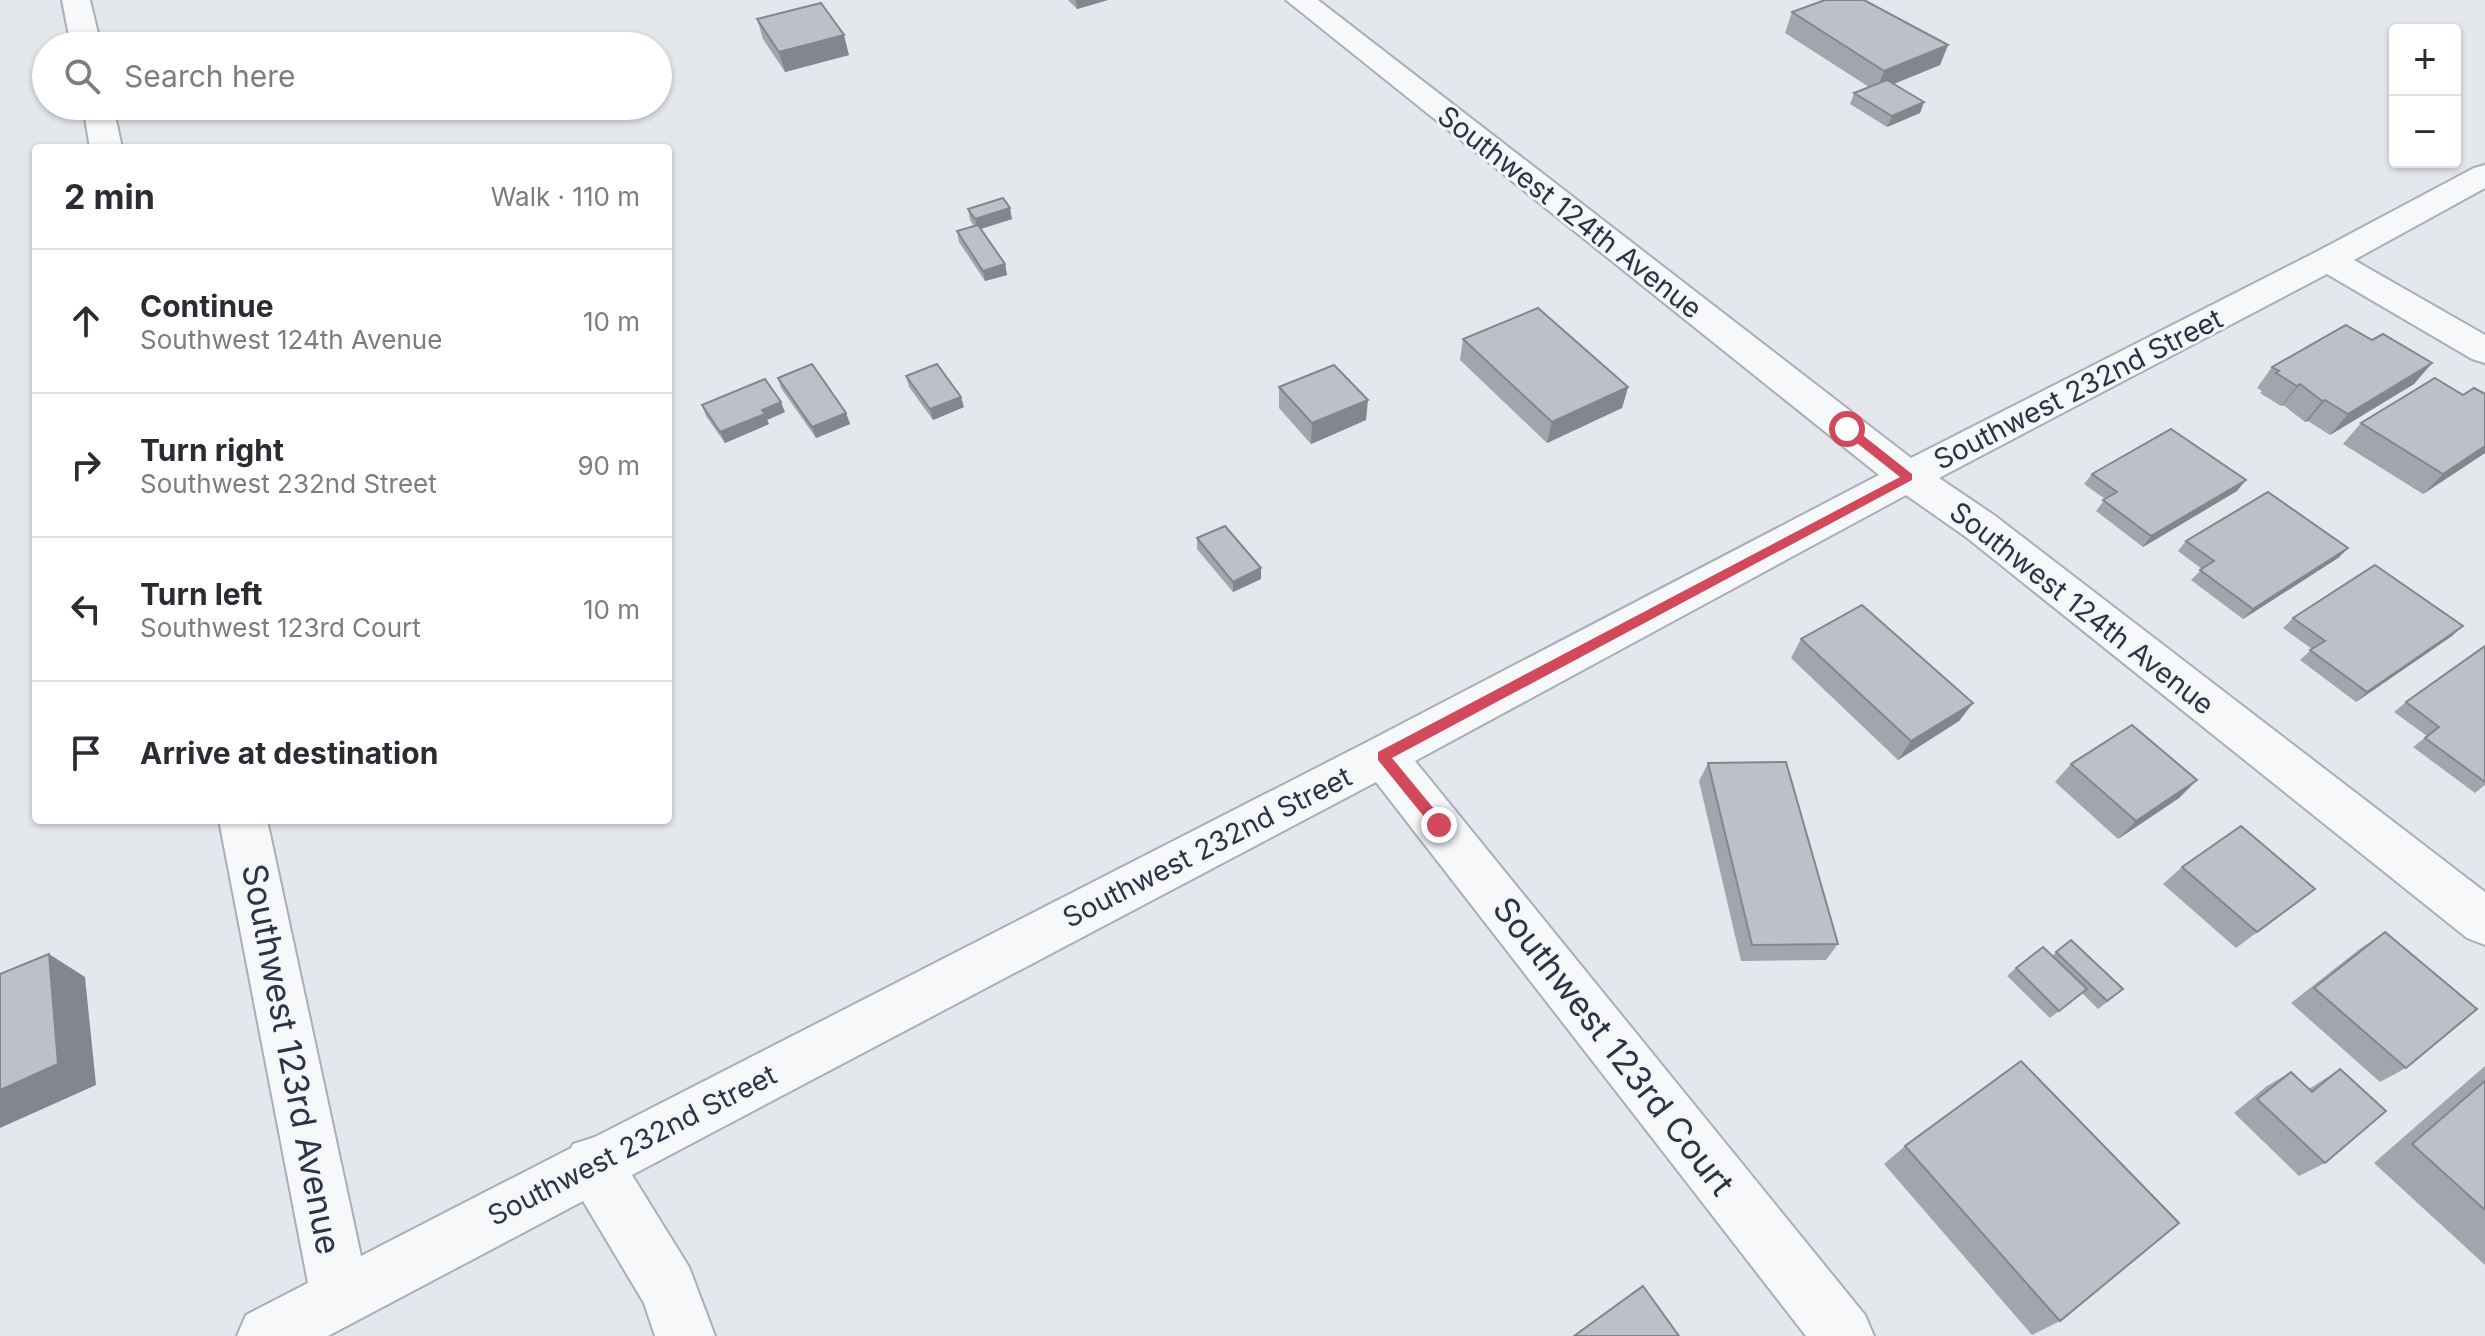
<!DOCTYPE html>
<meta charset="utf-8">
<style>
body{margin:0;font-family:Inter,sans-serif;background:#f2f2f3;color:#2b2b33}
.controls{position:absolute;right:24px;top:24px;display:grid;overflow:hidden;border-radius:8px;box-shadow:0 2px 6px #0004}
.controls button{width:72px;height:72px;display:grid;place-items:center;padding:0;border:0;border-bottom:2px solid #e1e1e2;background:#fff;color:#2b2b33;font:40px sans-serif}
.stop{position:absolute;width:24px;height:24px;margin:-18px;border:6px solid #d1495b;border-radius:50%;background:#fff}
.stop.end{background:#d1495b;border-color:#fff;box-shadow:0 2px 8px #0008}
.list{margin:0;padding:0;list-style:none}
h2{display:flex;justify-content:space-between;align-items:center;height:104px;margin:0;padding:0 32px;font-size:34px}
h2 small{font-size:26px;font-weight:400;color:#7c7c81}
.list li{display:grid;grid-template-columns:52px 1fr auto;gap:24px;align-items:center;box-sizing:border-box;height:144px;padding:0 32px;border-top:2px solid #e1e1e2}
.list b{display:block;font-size:30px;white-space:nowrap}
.list p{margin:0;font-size:26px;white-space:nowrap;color:#7c7c81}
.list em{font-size:26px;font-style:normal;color:#7c7c81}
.icon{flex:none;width:44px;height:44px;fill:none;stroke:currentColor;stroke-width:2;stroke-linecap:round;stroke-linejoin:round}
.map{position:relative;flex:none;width:2485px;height:1336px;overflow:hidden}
.search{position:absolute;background:#fff;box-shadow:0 2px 6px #0004;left:32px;top:32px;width:640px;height:88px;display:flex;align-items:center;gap:20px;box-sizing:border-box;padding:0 28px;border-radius:44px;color:#7c7c81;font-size:30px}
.panel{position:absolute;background:#fff;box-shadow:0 2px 6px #0004;left:32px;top:144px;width:640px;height:680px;border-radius:8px}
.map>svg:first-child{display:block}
</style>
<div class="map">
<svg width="2485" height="1336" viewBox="0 0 2485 1336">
<rect width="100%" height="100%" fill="#e4e7ec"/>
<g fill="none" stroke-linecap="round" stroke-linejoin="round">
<defs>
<g id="minor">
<polygon points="62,0 90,0 101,46 71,46"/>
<polygon points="1286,0 1318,0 1911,458 2316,252 2474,168 2485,165 2485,188 2354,260 2485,335 2485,363 2472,359 2327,274 1939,478 1994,515 2485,892 2485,945 2467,938 1966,537 1906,495 1415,761 1865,1315 1874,1336 1806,1336 1376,782 632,1175 689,1267 715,1336 655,1336 644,1303 583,1201 328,1336 237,1336 246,1315 308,1283 219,820 267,820 361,1256 571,1148 573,1144 595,1137 1367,742 1879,475"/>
<polygon points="83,106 113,106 122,148 90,148"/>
</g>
</defs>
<!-- minor casing -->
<use href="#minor" stroke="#a9aeb7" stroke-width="4"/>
<!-- minor -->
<use href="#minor" fill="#f7f8fa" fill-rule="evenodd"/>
</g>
<!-- wall -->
<g fill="#a1a5ae">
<polygon points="1068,0 1108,0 1077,9"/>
<polygon points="1792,12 1948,45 1940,65 1894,84 1924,102 1920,113 1887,127 1850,104 1854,93 1869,87 1785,33"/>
<polygon points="757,19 849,55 785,72 763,39"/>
<polygon points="968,209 1012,219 981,229 1005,264 1007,275 985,281 959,242 957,231 974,226 970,220"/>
<polygon points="1463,339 1628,387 1622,408 1547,443 1460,360"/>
<polygon points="2372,340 2432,363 2414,384 2330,435 2308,421 2305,422 2283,405 2281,406 2260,393 2262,391 2257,388 2272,367"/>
<polygon points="906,376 964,407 933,420 909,387"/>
<polygon points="778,378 846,413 850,424 816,438 781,388"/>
<polygon points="1279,387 1366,420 1311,444 1279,408"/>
<polygon points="702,405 785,412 767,420 769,424 725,443 706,416"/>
<polygon points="2361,423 2485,453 2423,494 2343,444"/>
<polygon points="2092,474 2237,491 2143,547 2096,511 2105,499 2084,484"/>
<polygon points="1197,538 1261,579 1233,592 1197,549"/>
<polygon points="2186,541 2348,548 2338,558 2243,619 2191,580 2202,569 2178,551"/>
<polygon points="2293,618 2452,636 2356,702 2300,660 2312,649 2283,628"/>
<polygon points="1801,639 1973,703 1959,721 1898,760 1791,658"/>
<polygon points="2485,646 2485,785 2475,793 2413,747 2427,736 2394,712 2406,702"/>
<polygon points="1708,763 1838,944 1826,960 1741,961 1699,781"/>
<polygon points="2071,764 2197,780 2179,798 2118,839 2055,782"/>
<polygon points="2182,867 2315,889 2236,948 2163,884"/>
<polygon points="2385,932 2406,1068 2380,1082 2291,1003 2361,948"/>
<polygon points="2071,940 2114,997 2098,1009 2082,993 2050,1018 2007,976 2016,968 2052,956"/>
<polygon points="2485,1066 2485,1265 2374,1163"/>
<polygon points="2340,1069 2325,1163 2299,1176 2234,1113 2267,1086 2291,1072 2309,1089"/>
<polygon points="1905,1146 2060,1321 2032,1335 1884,1164"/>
</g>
<!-- shaded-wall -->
<g fill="#83868d">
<polygon points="1076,0 1108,0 1077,9"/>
<polygon points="844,35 849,55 785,72 779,52"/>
<polygon points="1948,45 1940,65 1876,91 1884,71"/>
<polygon points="1924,102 1920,113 1887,127 1892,116"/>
<polygon points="1010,208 1012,219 977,230 975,219"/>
<polygon points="1005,264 1007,275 985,281 983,271"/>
<polygon points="2432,363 2414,384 2330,435 2348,414"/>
<polygon points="2300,384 2283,405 2281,406 2297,386"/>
<polygon points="1628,387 1622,408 1547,443 1552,422"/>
<polygon points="961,397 964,407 933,420 930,409"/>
<polygon points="1368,400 1366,420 1311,444 1312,423"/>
<polygon points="2325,400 2308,421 2305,422 2322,401"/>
<polygon points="781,402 785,412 767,420 769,424 725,443 720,432 762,410"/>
<polygon points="846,413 850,424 816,438 812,427"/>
<polygon points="2485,446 2485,453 2423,494 2443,474"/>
<polygon points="2246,480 2237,491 2143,547 2151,536"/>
<polygon points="2348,548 2338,558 2243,619 2253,609"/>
<polygon points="1261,568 1261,579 1233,592 1233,582"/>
<polygon points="2463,626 2452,636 2356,702 2367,692"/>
<polygon points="1973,703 1959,721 1898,760 1911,741"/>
<polygon points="2197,780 2179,798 2118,839 2136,821"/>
<polygon points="49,954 85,977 96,1085 0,1128 0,1090"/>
</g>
<!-- building -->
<g fill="#bbc0ca" stroke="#83868d" stroke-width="2">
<polygon points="1825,0 1864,0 1948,45 1884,71 1792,12"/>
<polygon points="821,3 844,35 779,52 757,19"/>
<polygon points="1887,80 1924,102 1892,116 1854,93"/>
<polygon points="1003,198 1010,208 975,219 968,209"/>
<polygon points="978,225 1005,264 983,271 957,231"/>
<polygon points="1538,308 1628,387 1552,422 1463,339"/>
<polygon points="2346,325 2372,340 2383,334 2432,363 2348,414 2325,400 2322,401 2300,384 2297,386 2276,373 2279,371 2272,367"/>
<polygon points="812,364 846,413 812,427 778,378"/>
<polygon points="937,364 961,397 930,409 906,376"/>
<polygon points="1334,365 1368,400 1312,423 1279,387"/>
<polygon points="2435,378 2463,395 2474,388 2485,394 2485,446 2443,474 2361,423"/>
<polygon points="765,379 781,402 762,410 765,414 720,432 702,405"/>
<polygon points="2171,429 2246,480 2151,536 2103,500 2117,492 2092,474"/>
<polygon points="2268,492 2348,548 2253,609 2200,570 2214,561 2186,541"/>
<polygon points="1225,526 1261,568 1233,582 1197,538"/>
<polygon points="2375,565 2463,626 2367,692 2310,650 2325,641 2293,618"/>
<polygon points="1862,605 1973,703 1911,741 1801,639"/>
<polygon points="2485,646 2485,782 2425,738 2439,727 2406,702"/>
<polygon points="2132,725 2197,780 2136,821 2071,764"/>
<polygon points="1786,762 1838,944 1752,945 1708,763"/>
<polygon points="2241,826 2315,889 2257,932 2182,867"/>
<polygon points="2385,932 2477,1009 2406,1068 2314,988"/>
<polygon points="2071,940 2123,989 2107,1001 2056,952"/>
<polygon points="2043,947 2087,989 2059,1011 2016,968"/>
<polygon points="49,954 58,1064 0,1090 0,974"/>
<polygon points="2021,1061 2179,1223 2060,1321 1905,1146"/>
<polygon points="2340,1069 2386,1111 2325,1163 2257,1099 2291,1072 2312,1092"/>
<polygon points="2485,1081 2485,1210 2412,1144"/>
<polygon points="1643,1286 1679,1336 1574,1336"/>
</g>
<!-- route -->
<polygon fill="#d1495b" points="1843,426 1851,426 1912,474 1912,480 1392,758 1444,821 1444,829 1434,829 1378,760 1378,752 1900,477 1843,432"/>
<g text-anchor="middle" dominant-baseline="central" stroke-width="6" stroke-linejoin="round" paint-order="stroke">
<!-- street labels -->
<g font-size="28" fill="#2b3445" stroke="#f4f6f9">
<text transform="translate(1570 212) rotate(38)">Southwest 124th Avenue</text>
<text transform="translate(2078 389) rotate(-27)">Southwest 232nd Street</text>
<text transform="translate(2082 608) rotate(38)">Southwest 124th Avenue</text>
<text transform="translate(1207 847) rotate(-27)">Southwest 232nd Street</text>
<text transform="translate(632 1145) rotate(-27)">Southwest 232nd Street</text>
</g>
<!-- near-street labels -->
<g font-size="34" fill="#2b3445" stroke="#f4f6f9">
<text transform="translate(1614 1046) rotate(52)">Southwest 123rd Court</text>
<text transform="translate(292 1059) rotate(79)">Southwest 123rd Avenue</text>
</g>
</g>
</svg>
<div class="controls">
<button>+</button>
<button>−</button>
</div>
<div class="stop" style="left:1847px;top:429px"></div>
<div class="stop end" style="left:1439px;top:825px"></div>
<div class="search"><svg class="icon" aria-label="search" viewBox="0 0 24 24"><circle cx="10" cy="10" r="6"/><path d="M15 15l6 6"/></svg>Search here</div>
<section class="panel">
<h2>2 min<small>Walk · 110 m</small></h2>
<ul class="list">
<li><svg class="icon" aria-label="ahead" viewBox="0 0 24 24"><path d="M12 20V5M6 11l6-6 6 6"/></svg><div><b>Continue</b><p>Southwest 124th Avenue</p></div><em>10 m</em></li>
<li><svg class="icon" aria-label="right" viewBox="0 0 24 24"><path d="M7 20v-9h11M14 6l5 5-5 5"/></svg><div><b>Turn right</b><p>Southwest 232nd Street</p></div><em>90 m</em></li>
<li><svg class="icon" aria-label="left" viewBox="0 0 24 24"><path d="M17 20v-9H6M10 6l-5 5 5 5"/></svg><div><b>Turn left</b><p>Southwest 123rd Court</p></div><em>10 m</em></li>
<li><svg class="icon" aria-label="arrive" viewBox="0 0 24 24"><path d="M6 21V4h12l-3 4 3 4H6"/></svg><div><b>Arrive at destination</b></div></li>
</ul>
</section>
</div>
